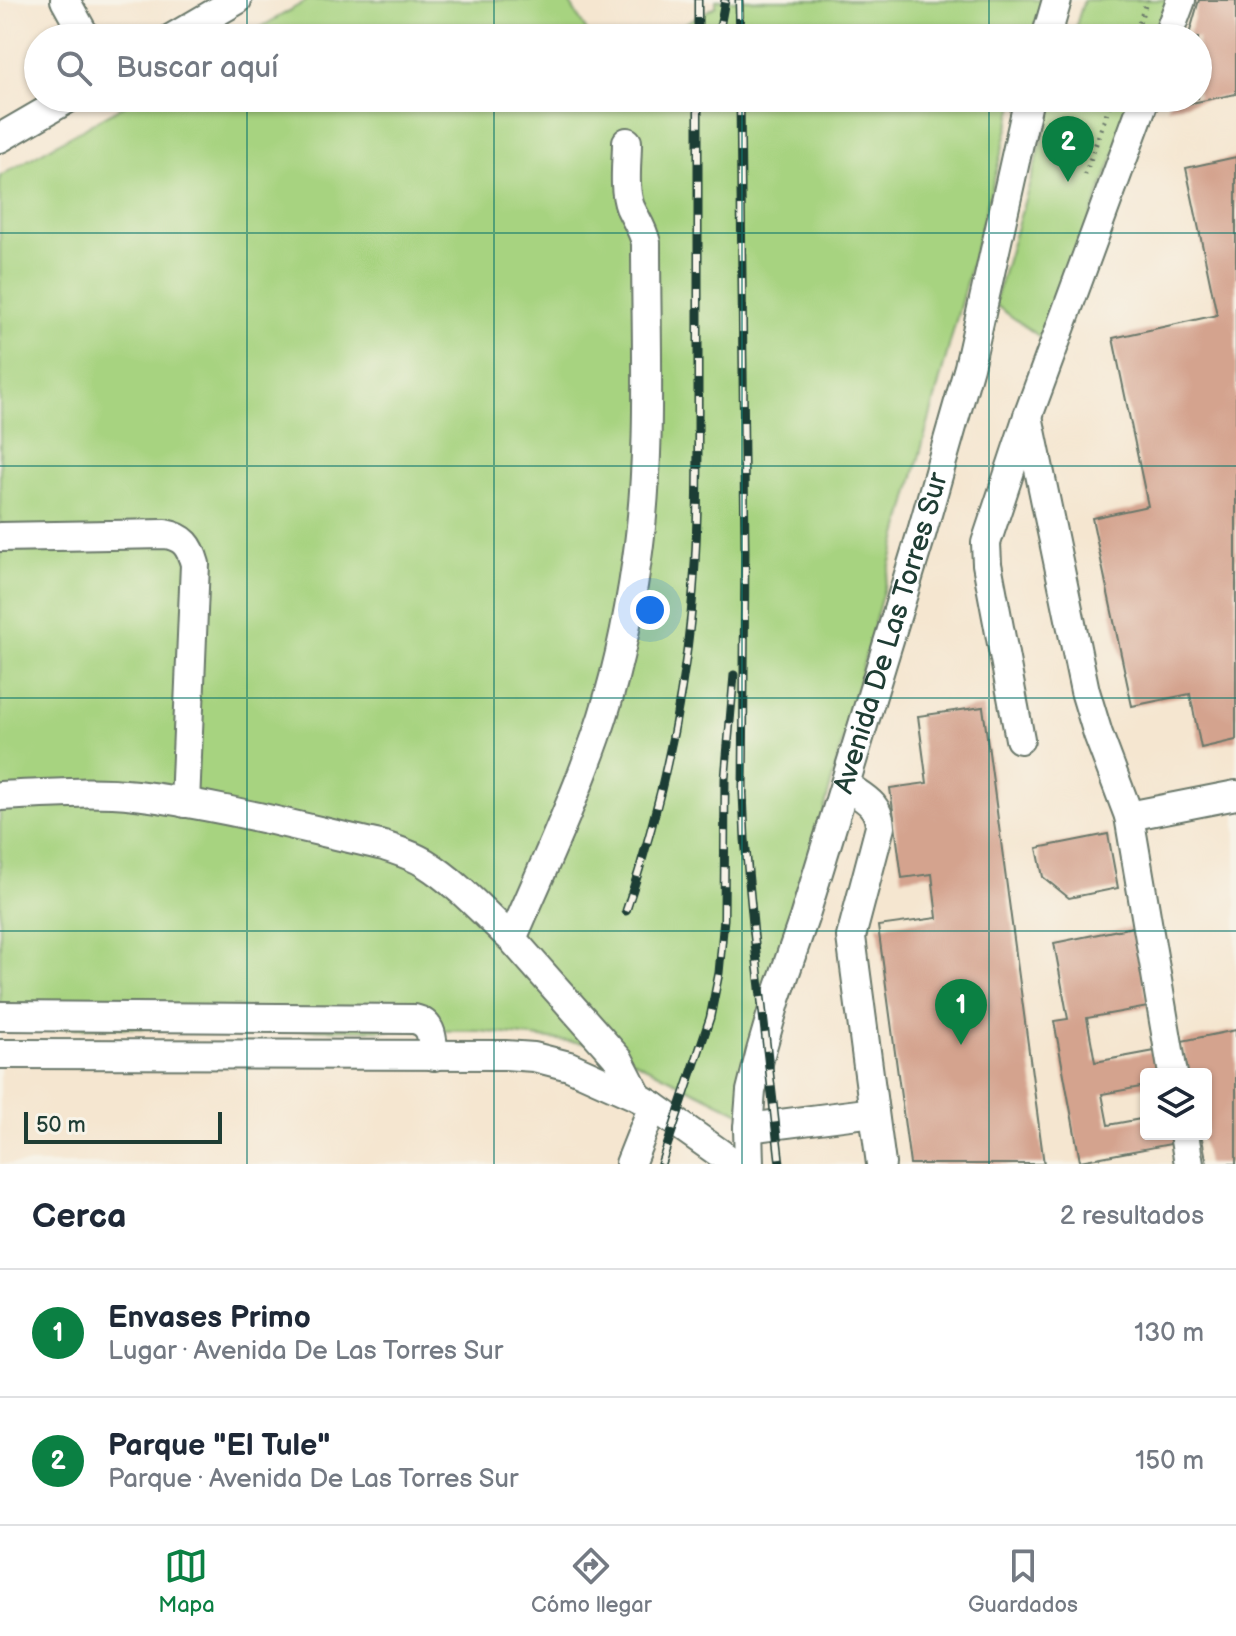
<!DOCTYPE html>
<html lang="es">
<meta charset="utf-8">
<style>
body{margin:0;font-family:"Balsamiq Sans",sans-serif;background:#f2f2f3;color:#1f2937}
.controls{position:absolute;right:24px;bottom:24px;display:grid;overflow:hidden;border-radius:8px;box-shadow:0 2px 6px #0004}
.controls button{width:72px;height:72px;display:grid;place-items:center;padding:0;border:0;border-bottom:2px solid #e0e1e3;background:#fff;color:#1f2937;font:40px sans-serif}
.scale{position:absolute;left:24px;bottom:20px;width:198px;box-sizing:border-box;padding-left:8px;border:4px solid #1f3d34;border-top:0;font-size:22px;line-height:28px;white-space:nowrap;color:#1f3d34;-webkit-text-stroke:6px #f7f3e8;paint-order:stroke}
.you{position:absolute;left:650px;top:610px;width:28px;height:28px;margin:-20px;border:6px solid #fff;border-radius:50%;background:#1a73e8;box-shadow:0 0 0 12px #1a73e833}
.badge{display:grid;place-items:center;width:52px;height:52px;border-radius:50%;background:#0b8043;color:#fff;font-size:26px;font-weight:700}
.pin{position:absolute;translate:-50% -66px;filter:drop-shadow(0 2px 4px #0008)}
.pin::after{content:'';position:absolute;top:42px;width:28px;height:24px;background:inherit;clip-path:polygon(0 0,100% 0,50% 100%)}
.list{margin:0;padding:0;list-style:none}
h2{display:flex;justify-content:space-between;align-items:center;height:104px;margin:0;padding:0 32px;font-size:34px}
h2 small{font-size:26px;font-weight:400;color:#747a83}
.list li{display:grid;grid-template-columns:52px 1fr auto;gap:24px;align-items:center;box-sizing:border-box;height:128px;padding:0 32px;border-top:2px solid #e0e1e3}
.list b{display:block;font-size:30px;white-space:nowrap}
.list p{margin:0;font-size:26px;white-space:nowrap;color:#747a83}
.list em{font-size:26px;font-style:normal;color:#747a83}
.icon{flex:none;width:44px;height:44px;fill:none;stroke:currentColor;stroke-width:2;stroke-linecap:round;stroke-linejoin:round}
.map{position:relative;flex:none;width:1236px;height:1164px;overflow:hidden}
.search{position:absolute;background:#fff;box-shadow:0 2px 6px #0004;left:24px;right:24px;top:24px;height:88px;display:flex;align-items:center;gap:20px;box-sizing:border-box;padding:0 28px;border-radius:44px;color:#747a83;font-size:30px}
.sheet{height:360px;background:#fff}
nav{display:flex;justify-content:space-around;align-items:center;box-sizing:border-box;height:112px;border-top:2px solid #e0e1e3;background:#fff;font-size:22px;color:#747a83}
nav a{display:grid;justify-items:center;gap:4px}
nav .on{color:#0b8043}
.map>svg:first-child{display:block}
</style>
<div class="map">
<svg width="1236" height="1164" viewBox="0 0 1236 1164">
<rect width="100%" height="100%" fill="#f7f3e8"/>
<filter id="ink" filterUnits="userSpaceOnUse"><feTurbulence type="fractalNoise" baseFrequency=".0125" numOctaves="2"/><feDisplacementMap in="SourceGraphic" scale="16" xChannelSelector="R" yChannelSelector="G"/><feConvolveMatrix kernelMatrix="1 2 1 2 8 2 1 2 1" color-interpolation-filters="sRGB"/></filter>
<filter id="wash" filterUnits="userSpaceOnUse"><feTurbulence type="fractalNoise" baseFrequency=".006" numOctaves="4" result="noise"/><feDisplacementMap in="SourceGraphic" scale="32" xChannelSelector="R" yChannelSelector="G"/><feGaussianBlur stdDeviation="1.8" result="paint"/><feColorMatrix in="noise" values="0 0 0 0 0 0 0 0 0 0 0 0 0 0 0 0 0 1.4 0 .05"/><feComposite in="paint" operator="in"/></filter>
<g filter="url(#wash)">
<rect width="100%" height="100%" fill="#f5e6d0"/>
<!-- green -->
<g fill="#a7d380" stroke="#63885a" stroke-width="2">
<polygon points="308,0 568,0 591,38 242,38"/>
<polygon points="716,0 1042,0 1032,38 659,38 716,6"/>
<polygon points="1084,0 1171,0 1158,38 1072,38"/>
<polygon points="137,98 1016,98 742,1114 602,1045 479,1031 0,1027 0,176"/>
<polygon points="1055,98 1136,98 1044,340 994,304"/>
</g>
<g id="blocks">
<!-- building -->
<g fill="#d4a38e">
<polygon points="1199,0 1236,0 1236,94 1167,108 1170,98 1198,98 1198,38 1188,38"/>
<polygon points="1236,157 1236,740 1201,748 1190,694 1132,706 1092,518 1148,506 1113,338 1217,315 1186,168"/>
<polygon points="983,707 1044,1164 910,1164 878,926 937,918 932,874 902,878 890,788 927,783 918,716"/>
<polygon points="1108,834 1118,888 1069,898 1043,877 1037,848"/>
<polygon points="1133,927 1148,1007 1087,1018 1095,1062 1155,1051 1159,1074 1146,1074 1146,1086 1102,1094 1108,1125 1146,1118 1146,1134 1175,1134 1176,1143 1080,1161 1054,1021 1068,1019 1054,943"/>
<polygon points="1236,1030 1236,1164 1207,1164 1201,1134 1206,1134 1206,1074 1188,1074 1182,1041"/>
</g>
</g>
</g>
<g filter="url(#ink)">
<use href="#blocks" fill-opacity="0" stroke="#6a786b" stroke-width="2"/>
<g fill="none" stroke-linecap="round" stroke-linejoin="round">
<defs>
<g id="minor">
<polyline points="65,0 86,38"/>
<polyline points="172,38 237,0"/>
<polyline points="1046,38 1057,0"/>
<polyline points="1167,38 1181,0"/>
<polyline points="0,138 69,98"/>
<path d="M 627,142 C 627,162 623,188 630,207 C 636,220 643,229 646,243 C 646,348 652,455 637,559 C 629,616 615,683 596,737 C 572,805 541,872 512,939 L 619,1060 L 638,1097"/>
<polyline points="1028,416 1085,691 1098,734 1129,816 1173,1074"/>
<path d="M 0,537 L 165,534 C 184,537 190,546 195,564 L 185,803"/>
<polyline points="1020,739 987,564 986,543 1028,416 1145,98"/>
<path d="M 845,785 C 863,798 879,803 880,827 L 851,937 L 874,1112"/>
<path d="M 0,796 C 45,794 91,790 136,795 C 218,805 303,828 384,846 C 398,851 412,855 425,863 C 457,883 484,913 512,939"/>
<polyline points="1129,816 1236,795"/>
<path d="M 0,1016 L 414,1019 C 433,1023 432,1039 434,1056"/>
<polyline points="0,1054 505,1055 534,1057 569,1066 638,1097 653,1106 735,1164"/>
<polyline points="748,1128 874,1112 881,1164"/>
<polyline points="1184,1134 1189,1164"/>
<polyline points="630,1164 653,1106"/>
<path id="s1" d="M 749,1164 L 748,1128 L 751,1091 L 761,1051 L 776,999 L 804,918 L 921,535 L 969,367 L 1029,98"/>
</g>
</defs>
<!-- minor casing -->
<use href="#minor" stroke="#6a786b" stroke-width="32"/>
<!-- path -->
<g stroke="#6a786b" stroke-width="5" stroke-dasharray="2 6" stroke-linecap="butt">
<polyline points="1134,38 1147,0"/>
<polyline points="1085,175 1112,98"/>
</g>
<!-- minor -->
<use href="#minor" stroke="#fff" stroke-width="28"/>
<defs>
<g id="rail">
<polyline points="698,0 698,38"/>
<polyline points="739,0 740,38"/>
<polyline points="718,38 725,0"/>
<polyline points="740,98 745,552 743,793 745,839 754,935 780,1164"/>
<path d="M 626,911 C 658,816 681,716 691,615 C 699,536 698,457 698,378 C 698,285 698,191 698,98"/>
<polyline points="661,1164 710,1018 719,973 724,919 725,779 734,675"/>
</g>
</defs>
<!-- rail casing -->
<use href="#rail" stroke="#1f3d34" stroke-width="9"/>
<!-- rail -->
<use href="#rail" stroke="#f7f3e8" stroke-width="6" stroke-dasharray="18" stroke-linecap="butt"/>
</g>
</g>
<!-- grid -->
<path fill="none" stroke="#0f766e" stroke-width="2" stroke-opacity="0.55" d="M 247,0 L 247,38M 494,0 L 494,38M 742,0 L 742,38M 989,0 L 989,38M 247,98 L 247,1164M 494,98 L 494,1164M 742,98 L 742,1164M 989,98 L 989,1164M 0,233 L 1236,233M 0,466 L 1236,466M 0,698 L 1236,698M 0,931 L 1236,931"/>
<g text-anchor="middle" dominant-baseline="central" stroke-width="7" stroke-linejoin="round" paint-order="stroke">
<!-- street labels -->
<g font-size="28" fill="#1f3d34" stroke="#f7f3e8">
<text stroke="none"><textPath href="#s1" startOffset="552">Avenida De Las Torres Sur</textPath></text>
</g>
</g>
</svg>
<div class="controls">
<button><svg class="icon" aria-label="layers" viewBox="0 0 24 24"><path d="M12 4l9 5-9 5-9-5zM3 14l9 5 9-5"/></svg></button>
</div>
<div class="scale">50 m</div>
<div class="you"></div>
<div class="pin badge" style="left:961px;top:1045px">1</div>
<div class="pin badge" style="left:1068px;top:182px">2</div>
<div class="search"><svg class="icon" aria-label="search" viewBox="0 0 24 24"><circle cx="10" cy="10" r="6"/><path d="M15 15l6 6"/></svg>Buscar aquí</div>
</div>
<section class="sheet">
<h2>Cerca<small>2 resultados</small></h2>
<ul class="list">
<li><span class="badge">1</span><div><b>Envases Primo</b><p>Lugar · Avenida De Las Torres Sur</p></div><em>130 m</em></li>
<li><span class="badge">2</span><div><b>Parque &quot;El Tule&quot;</b><p>Parque · Avenida De Las Torres Sur</p></div><em>150 m</em></li>
</ul>
</section>
<nav>
<a class="on"><svg class="icon" aria-label="map" viewBox="0 0 24 24"><path d="M3 6l6-2 6 2 6-2v14l-6 2-6-2-6 2zM9 4v14M15 6v14"/></svg>Mapa</a>
<a><svg class="icon" aria-label="directions" viewBox="0 0 24 24"><path d="M12 3l9 9-9 9-9-9zM9 14v-3h6M13 9l2 2-2 2"/></svg>Cómo llegar</a>
<a><svg class="icon" aria-label="saved" viewBox="0 0 24 24"><path d="M7 4h10v16l-5-4-5 4z"/></svg>Guardados</a>
</nav>
